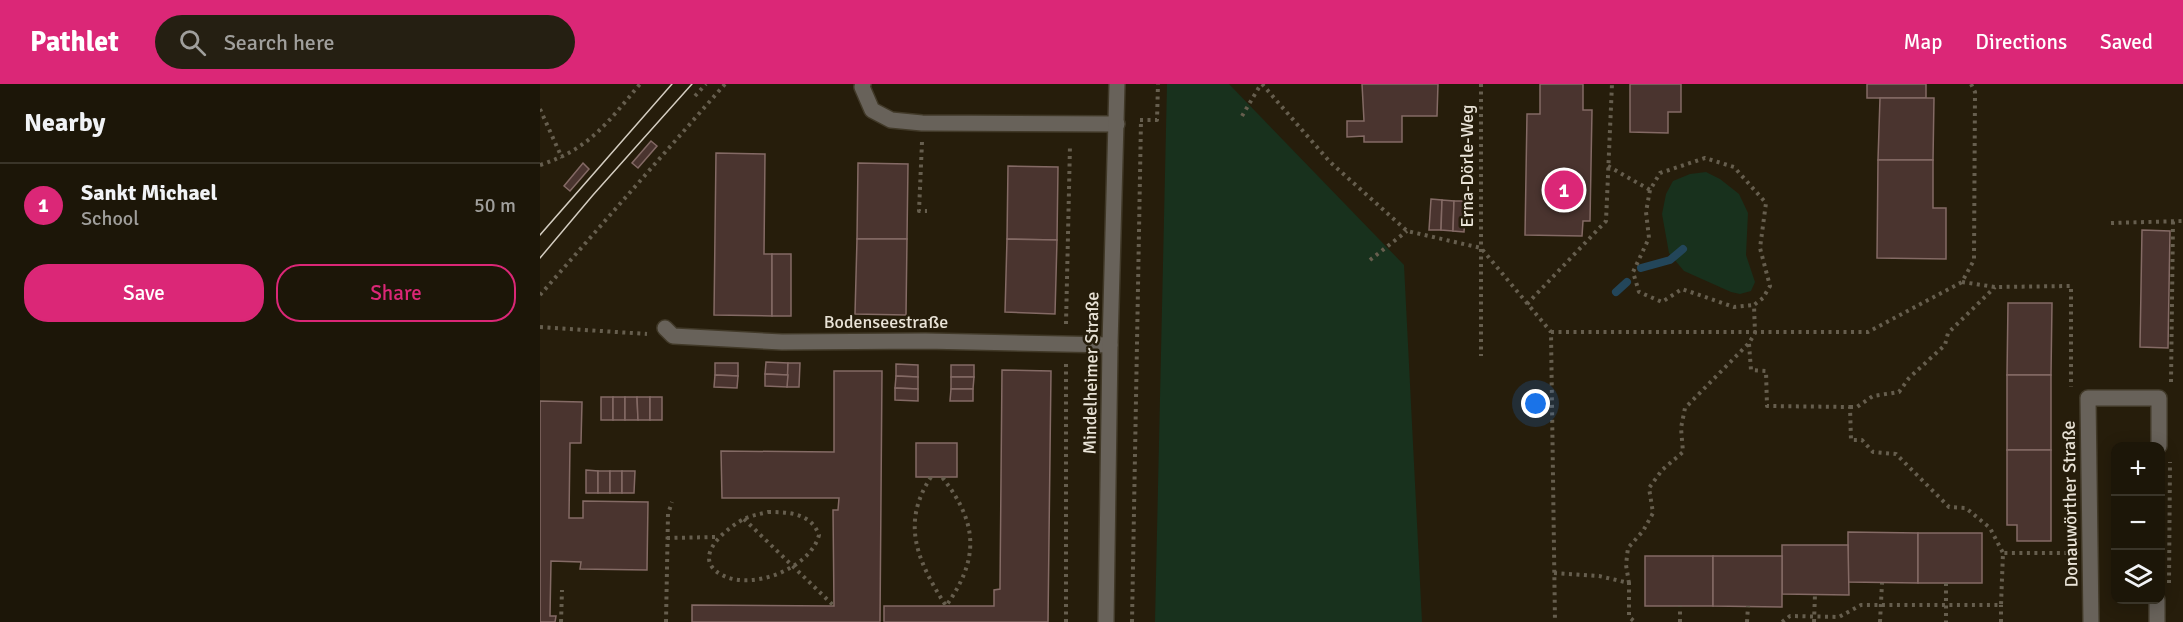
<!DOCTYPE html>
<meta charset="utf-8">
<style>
body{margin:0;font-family:Signika,sans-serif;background:#251f12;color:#f1f3f6}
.controls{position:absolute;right:18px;bottom:18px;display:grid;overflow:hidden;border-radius:12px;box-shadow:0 3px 15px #0003}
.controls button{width:54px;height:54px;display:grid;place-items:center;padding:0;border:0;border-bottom:2px solid #3a3529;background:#1c1608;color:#f1f3f6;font:30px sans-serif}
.you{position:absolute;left:996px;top:320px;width:21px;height:21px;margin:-15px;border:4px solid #fff;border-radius:50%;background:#1a73e8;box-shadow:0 0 0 9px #1a73e833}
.badge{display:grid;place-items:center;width:39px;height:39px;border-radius:50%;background:#db2777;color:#fff;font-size:20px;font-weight:700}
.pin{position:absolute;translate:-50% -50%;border:3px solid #fff;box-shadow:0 2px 6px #0006}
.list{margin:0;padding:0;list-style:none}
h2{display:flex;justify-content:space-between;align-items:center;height:78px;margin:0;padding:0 24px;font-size:26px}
h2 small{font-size:20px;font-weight:400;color:#a09f9c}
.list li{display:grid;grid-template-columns:39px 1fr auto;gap:18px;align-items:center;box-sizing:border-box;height:84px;padding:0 24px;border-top:2px solid #3a3529}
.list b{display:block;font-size:22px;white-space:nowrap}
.list p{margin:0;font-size:20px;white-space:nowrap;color:#a09f9c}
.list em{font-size:20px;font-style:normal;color:#a09f9c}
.actions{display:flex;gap:12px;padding:18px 24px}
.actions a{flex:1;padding:14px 0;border:2px solid #db2777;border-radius:24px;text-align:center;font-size:21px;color:#db2777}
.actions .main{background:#db2777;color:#fff}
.icon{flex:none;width:33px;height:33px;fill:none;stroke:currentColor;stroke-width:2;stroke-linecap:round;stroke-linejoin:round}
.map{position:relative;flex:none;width:1643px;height:538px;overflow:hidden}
header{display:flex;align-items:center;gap:36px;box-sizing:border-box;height:84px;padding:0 30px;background:#db2777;color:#fff}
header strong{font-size:28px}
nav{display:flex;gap:33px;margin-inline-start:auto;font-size:21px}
.search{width:420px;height:54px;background:#251f12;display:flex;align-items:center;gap:15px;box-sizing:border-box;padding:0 21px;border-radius:33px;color:#a09f9c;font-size:22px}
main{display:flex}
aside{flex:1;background:#1c1608}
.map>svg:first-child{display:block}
</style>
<header>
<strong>Pathlet</strong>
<div class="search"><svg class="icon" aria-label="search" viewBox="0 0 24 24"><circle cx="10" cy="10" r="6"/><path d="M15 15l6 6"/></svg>Search here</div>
<nav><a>Map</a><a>Directions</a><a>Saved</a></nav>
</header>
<main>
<aside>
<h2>Nearby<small></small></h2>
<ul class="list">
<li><span class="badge">1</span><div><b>Sankt Michael</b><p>School</p></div><em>50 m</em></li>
</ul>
<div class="actions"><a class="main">Save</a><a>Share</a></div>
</aside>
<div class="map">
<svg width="1643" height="538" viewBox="0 0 1643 538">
<rect width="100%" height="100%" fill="#261d0b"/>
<!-- green -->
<g fill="#18311d">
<polygon points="627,0 689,0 864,181 882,538 615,538"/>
<polygon points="1166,88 1180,95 1199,110 1208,129 1206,171 1215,198 1211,207 1200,210 1191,208 1144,187 1129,169 1122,130 1126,110 1133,97 1150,90"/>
</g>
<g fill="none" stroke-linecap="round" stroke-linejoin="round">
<!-- stream -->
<g stroke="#23465a" stroke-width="8">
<polyline points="1101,184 1130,176 1143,165"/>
<polyline points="1076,208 1087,198"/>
</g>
</g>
<!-- building -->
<g fill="#4a342f" stroke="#846a65" stroke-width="1.5">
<polygon points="822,0 898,0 897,32 862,32 862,58 824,58 824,52 807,53 807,37 824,37"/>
<polygon points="1000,0 1043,0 1043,26 1052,26 1050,137 1043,137 1042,152 985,151 987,30 1000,30"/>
<polygon points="1090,0 1141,0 1141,28 1128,28 1128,49 1090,48"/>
<rect x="1327" y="0" width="59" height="14"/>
<polygon points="1340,14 1394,14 1393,76 1338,76"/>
<polygon points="111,57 117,62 98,84 92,79"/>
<polygon points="176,69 225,70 224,170 232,170 232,232 174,231"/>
<polygon points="1338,76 1393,76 1393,124 1406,124 1406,175 1337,174"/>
<polygon points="43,79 49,85 30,107 24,102"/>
<polygon points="318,79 368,80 367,155 317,155"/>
<polygon points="468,82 518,83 517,156 467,155"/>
<polygon points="891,115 902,116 901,146 889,146"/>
<polygon points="902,116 914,117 913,147 901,146"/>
<polygon points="914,117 926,117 924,148 913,147"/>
<polygon points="1602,146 1630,147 1628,264 1600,263"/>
<polygon points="317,155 367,155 366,231 315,230"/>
<polygon points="467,155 517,156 515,230 465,228"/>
<rect x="232" y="170" width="19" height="62"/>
<polygon points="1468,219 1512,219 1511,291 1467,291"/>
<polygon points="226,278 248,279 248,291 225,290"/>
<polygon points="175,279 198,279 198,292 175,291"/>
<polygon points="248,279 260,279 259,303 247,303"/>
<polygon points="356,280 378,281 378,293 356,292"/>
<rect x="411" y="281" width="23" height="12"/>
<polygon points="462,286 511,287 508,538 344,538 344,522 454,522 454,506 460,505"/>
<polygon points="294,287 342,287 340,538 152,538 152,521 294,522 293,426 298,426 299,414 182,414 181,367 294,368"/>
<polygon points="225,290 248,291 247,303 225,302"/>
<polygon points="175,291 198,292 197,304 174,303"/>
<rect x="1467" y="291" width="44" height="75"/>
<polygon points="356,292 378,293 378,305 355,304"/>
<polygon points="411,293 434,293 433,305 411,305"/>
<polygon points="355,304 378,305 378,317 355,316"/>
<polygon points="411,305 433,305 433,317 410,317"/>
<rect x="61" y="313" width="12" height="23"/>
<rect x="73" y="313" width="12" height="23"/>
<polygon points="85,313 97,313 98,336 85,336"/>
<polygon points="97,313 110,313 110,336 98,336"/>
<rect x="110" y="313" width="12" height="23"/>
<polygon points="0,317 42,318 41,359 30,359 29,434 43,434 43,417 108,418 107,486 40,485 41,478 11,477 10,532 16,532 15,538 0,538"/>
<rect x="376" y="359" width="41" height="34"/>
<polygon points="1467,366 1511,366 1511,457 1477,457 1477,441 1467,441"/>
<polygon points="46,386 58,387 58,409 46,409"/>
<rect x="58" y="387" width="12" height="22"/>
<rect x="70" y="387" width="12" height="22"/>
<polygon points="82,387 95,387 94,409 82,409"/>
<polygon points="1308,448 1378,449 1378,499 1308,498"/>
<rect x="1378" y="449" width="64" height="50"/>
<polygon points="1242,461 1308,461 1309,511 1242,510"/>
<rect x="1105" y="472" width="68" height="50"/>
<polygon points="1173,472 1242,472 1242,523 1173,522"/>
</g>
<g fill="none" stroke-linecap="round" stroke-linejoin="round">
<defs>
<g id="minor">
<polyline points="323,0 322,3 332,26 351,36 382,39 577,40"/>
<polyline points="125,244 133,252 242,258 385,257 570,261"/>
<polyline points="566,538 570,261 577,0"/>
<polyline points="1551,538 1548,314 1619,314 1619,362"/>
<polyline points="1617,538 1617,516"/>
</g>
</defs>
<!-- minor casing -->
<use href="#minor" stroke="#413928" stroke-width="18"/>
<!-- path -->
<g stroke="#665e4e" stroke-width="4" stroke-dasharray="3 4.5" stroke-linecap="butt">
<polyline points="722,0 790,78 867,147 941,164 1011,248 1015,538"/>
<polyline points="941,0 941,272"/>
<polyline points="155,12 166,0"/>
<polyline points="0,25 22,74"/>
<polyline points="702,32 721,0"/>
<polyline points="600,36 617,36 618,0"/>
<polyline points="382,58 379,127 387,127"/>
<path d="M 0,81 C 50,65 68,38 100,0"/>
<polyline points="1068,82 1110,106"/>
<polyline points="1571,139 1643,137"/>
<polyline points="830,176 867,147"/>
<polyline points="1422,198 1455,203 1531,202 1531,303"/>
<polyline points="0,211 185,0"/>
<polyline points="987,220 1066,137 1072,0"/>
<polyline points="526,240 530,61"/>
<polyline points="0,243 107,250"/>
<polyline points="1011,248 1328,248 1422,198 1434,176 1435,8 1431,0"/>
<polyline points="1209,260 1211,286 1226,287 1227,322 1310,323 1311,356 1322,356 1333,368 1356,370 1409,423 1426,424 1450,444 1463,469"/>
<polyline points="526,280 526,538"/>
<polyline points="1631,298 1633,137"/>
<polyline points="1310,323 1317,323 1333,312 1359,308 1369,294 1405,261 1408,249 1455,203"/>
<path d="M 391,393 C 360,440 378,478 406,522 C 440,474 438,439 402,393"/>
<path d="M 228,428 C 249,428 271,429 279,451 C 270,485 211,507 182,491 C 149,474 187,443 206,434 C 213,431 220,430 228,428 Z"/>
<polyline points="204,435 294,522"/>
<polyline points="127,454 178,453"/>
<polyline points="1014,489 1059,492 1089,499 1089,533 1095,538"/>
<polyline points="1089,499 1086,481 1088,464 1103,447 1113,429 1109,404 1122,386 1143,368 1141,344 1145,324 1209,259 1215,249 1214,221 1223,214 1230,202 1220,164 1226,119 1194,83 1165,74 1120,89 1110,106 1106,128 1109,154 1093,188 1099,208 1122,218 1142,205 1194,223 1214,221"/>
<polyline points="1406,499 1406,538"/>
<polyline points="1629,499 1630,378"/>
<polyline points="21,538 22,506"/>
<polyline points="126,538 128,430 132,418"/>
<polyline points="592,538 601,36"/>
<polyline points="1140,538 1140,522"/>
<polyline points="1207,538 1208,522"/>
<polyline points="1242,538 1250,532 1299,533 1321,521 1461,521 1463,469 1529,469"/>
<polyline points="1274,538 1275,510"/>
<polyline points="1340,538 1342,499"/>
<polyline points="1461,538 1461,521"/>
</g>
<!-- minor -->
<use href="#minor" stroke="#68625a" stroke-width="15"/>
<!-- tram -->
<g stroke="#d4cdc1" stroke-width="1.5">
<polyline points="0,151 132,0"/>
<polyline points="0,174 53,111 152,0"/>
</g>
</g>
<g text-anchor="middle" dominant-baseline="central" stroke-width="5" stroke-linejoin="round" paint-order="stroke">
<!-- street labels -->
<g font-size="18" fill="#e9e3d7" stroke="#261d0b">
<text transform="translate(927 82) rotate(-90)">Erna-Dörle-Weg</text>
<text x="346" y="238">Bodenseestraße</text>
<text transform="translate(551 289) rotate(-89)">Mindelheimer Straße</text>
<text transform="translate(1530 420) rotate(-91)">Donauwörther Straße</text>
</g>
</g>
</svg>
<div class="controls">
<button>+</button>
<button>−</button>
<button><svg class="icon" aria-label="layers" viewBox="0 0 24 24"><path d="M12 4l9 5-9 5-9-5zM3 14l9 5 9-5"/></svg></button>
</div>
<div class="you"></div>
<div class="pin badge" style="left:1024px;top:106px">1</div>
</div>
</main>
